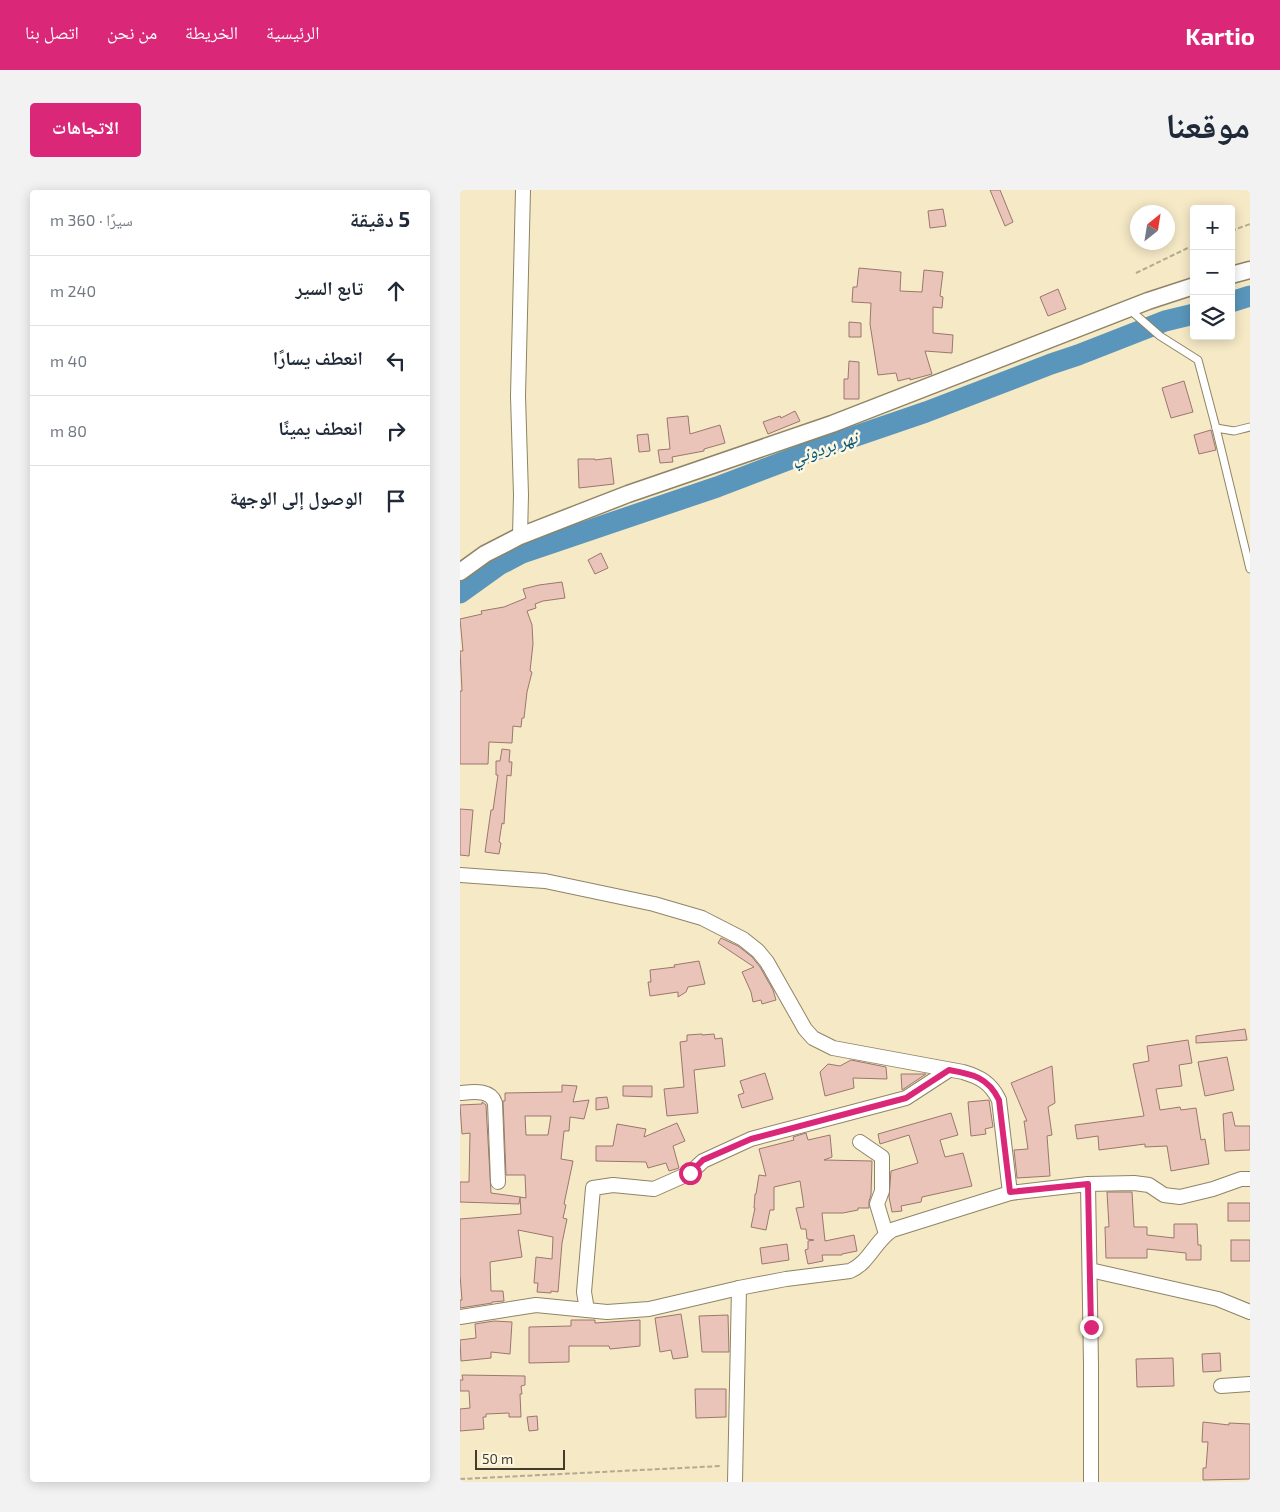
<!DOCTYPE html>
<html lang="ar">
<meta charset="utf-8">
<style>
body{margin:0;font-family:"Exo 2","Noto Naskh Arabic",sans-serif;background:#f2f2f3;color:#1f2937;direction:rtl}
.controls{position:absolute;right:15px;top:15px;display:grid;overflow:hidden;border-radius:5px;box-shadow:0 2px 12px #0003}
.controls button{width:45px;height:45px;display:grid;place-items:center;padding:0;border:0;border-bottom:1px solid #e0e1e3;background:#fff;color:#1f2937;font:25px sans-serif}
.compass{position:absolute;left:670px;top:15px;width:45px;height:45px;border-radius:50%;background:#fff;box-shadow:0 2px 12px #0003;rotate:30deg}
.scale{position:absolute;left:15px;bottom:12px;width:90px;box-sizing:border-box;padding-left:5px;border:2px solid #403c2e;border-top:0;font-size:14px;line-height:18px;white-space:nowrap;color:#403c2e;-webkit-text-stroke:4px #fdf6e1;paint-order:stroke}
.stop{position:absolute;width:15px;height:15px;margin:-11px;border:4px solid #db2777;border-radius:50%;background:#fff}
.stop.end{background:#db2777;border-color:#fff;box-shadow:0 1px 5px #0008}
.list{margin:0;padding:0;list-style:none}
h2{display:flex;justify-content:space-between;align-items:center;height:65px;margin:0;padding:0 20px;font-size:21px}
h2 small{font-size:16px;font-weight:400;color:#747a83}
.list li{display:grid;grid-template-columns:32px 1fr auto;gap:15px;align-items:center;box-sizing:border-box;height:70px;padding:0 20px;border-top:1px solid #e0e1e3}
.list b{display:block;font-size:19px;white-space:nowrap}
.list em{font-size:16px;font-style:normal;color:#747a83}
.icon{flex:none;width:28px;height:28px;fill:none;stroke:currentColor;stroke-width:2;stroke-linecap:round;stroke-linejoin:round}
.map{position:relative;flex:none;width:790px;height:1292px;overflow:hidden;direction:ltr;border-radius:5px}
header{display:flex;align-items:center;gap:30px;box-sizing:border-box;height:70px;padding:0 25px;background:#db2777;color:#fff}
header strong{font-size:24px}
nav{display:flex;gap:28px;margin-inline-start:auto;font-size:18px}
.intro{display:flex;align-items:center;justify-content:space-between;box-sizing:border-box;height:120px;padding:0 30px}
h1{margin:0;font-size:35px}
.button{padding:12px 22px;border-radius:5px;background:#db2777;color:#fff;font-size:18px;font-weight:700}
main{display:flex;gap:30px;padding:0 30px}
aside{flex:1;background:#fff;border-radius:5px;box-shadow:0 2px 12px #0003}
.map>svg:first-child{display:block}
</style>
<header>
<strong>Kartio</strong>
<nav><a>الرئيسية</a><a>الخريطة</a><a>من نحن</a><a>اتصل بنا</a></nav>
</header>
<div class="intro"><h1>موقعنا</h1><a class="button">الاتجاهات</a></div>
<main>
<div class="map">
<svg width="790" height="1292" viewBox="0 0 790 1292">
<rect width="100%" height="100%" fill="#f5e9c6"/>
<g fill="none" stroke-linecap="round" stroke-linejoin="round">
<!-- river -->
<g stroke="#5a96bb" stroke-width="21">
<polyline points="771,112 790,106"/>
<polyline points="0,403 39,375 62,363 257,297 349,262 466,222 591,174 618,165 705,131 734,124"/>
</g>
</g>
<!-- building -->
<g fill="#ebc4b9" stroke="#9b776e" fill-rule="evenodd">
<polygon points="530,0 540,0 553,32 545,36"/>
<polygon points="483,19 486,36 470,38 468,21"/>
<polygon points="399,78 441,82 440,101 462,102 464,80 483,82 480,106 483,107 482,118 473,117 473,143 493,145 492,163 465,161 472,184 450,190 450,188 438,191 436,183 418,185 410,134 411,113 392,112 393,97 397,97"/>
<polygon points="598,99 606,119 588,126 580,107"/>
<polygon points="389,132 401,133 401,147 389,147"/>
<polygon points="389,171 399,172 399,209 384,209 384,189 388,189"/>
<polygon points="724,191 733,222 711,228 702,198"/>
<polygon points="335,221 340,231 308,244 303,232 320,226 321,228"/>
<polygon points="228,226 230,244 260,235 265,253 244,259 244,261 212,267 213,272 200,273 198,260 210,259 207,228"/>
<polygon points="751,240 756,260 739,264 734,245"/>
<polygon points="188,244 190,261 179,262 177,245"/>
<polygon points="151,268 154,294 119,298 118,269 135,269 135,270"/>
<polygon points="141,363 148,378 135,384 128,370"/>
<polygon points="102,392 105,408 83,411 75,414 76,418 67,421 72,435 73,454 70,481 72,482 67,502 64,528 62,528 61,537 53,536 52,553 29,552 28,574 0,574 0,501 2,501 0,461 3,461 0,429 22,424 21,421 44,417 66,408 63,399 79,395"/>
<polygon points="42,559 50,560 49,572 52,572 51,586 47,585 44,634 42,633 39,652 41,653 39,664 25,662 31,620 33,620 38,585 36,585 36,571 40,571"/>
<polygon points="0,619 13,620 9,666 0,665"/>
<polygon points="261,748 278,756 292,767 300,777 313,800 316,810 302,814 301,810 293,812 291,802 282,782 294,777 258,753"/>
<polygon points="239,771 245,794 228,797 226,802 218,807 218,802 190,806 188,792 191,792 190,780 215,777 214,775"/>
<polygon points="785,839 787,850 736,853 736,846"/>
<polygon points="242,844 242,845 254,844 255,849 262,848 265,876 234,880 238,923 207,926 204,899 224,897 220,852 227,851 227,845"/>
<polygon points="728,850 732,873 719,875 722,896 696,899 700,920 720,917 721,920 736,918 741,950 745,949 749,974 711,981 707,956 685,957 685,954 639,960 638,946 617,949 615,935 684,926 673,874 689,871 687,856"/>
<polygon points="767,867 774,900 745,906 738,872"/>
<polygon points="391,870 426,877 427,889 393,888 394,898 365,906 360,882 368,874 380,876"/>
<polygon points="592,876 595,913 588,917 592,945 587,946 590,986 557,988 554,960 568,959 564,931 567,931 551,893"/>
<polygon points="305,883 313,909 282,918 278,905 284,903 280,891"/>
<polygon points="441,884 466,884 442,900"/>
<path d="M 102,895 L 117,896 L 113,912 L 129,910 L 124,929 L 110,927 L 109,941 L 104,941 L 101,969 L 113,971 L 104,1014 L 106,1015 L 103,1028 L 107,1029 L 102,1053 L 98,1102 L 91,1101 L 91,1103 L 77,1102 L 78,1093 L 74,1093 L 76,1067 L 92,1069 L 93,1047 L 58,1040 L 62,1067 L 30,1072 L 31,1101 L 43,1101 L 44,1111 L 32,1112 L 32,1113 L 0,1118 L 0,1110 L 2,1110 L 0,1085 L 0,1029 L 61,1024 L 60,1007 L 66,1008 L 65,985 L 46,985 L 43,911 L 45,911 L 45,903 L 102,902 ZM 65,926 L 91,926 L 88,945 L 66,945 Z"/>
<polygon points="163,896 192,896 192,907 163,906"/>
<polygon points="147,907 149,918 136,920 136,908"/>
<polygon points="529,910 533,937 525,939 526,944 511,946 508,912"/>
<polygon points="22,912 26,915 31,1003 60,1007 59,1014 0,1012 0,992 9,992 10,943 2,944 0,915 22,914"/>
<polygon points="772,922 775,936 790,936 790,960 765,961 763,924"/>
<polygon points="491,923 498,945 480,950 485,967 503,963 512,996 462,1007 461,1012 441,1016 442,1021 432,1022 429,1007 431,981 458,973 449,945 420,954 418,944"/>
<polygon points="217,933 225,951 213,956 219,978 209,981 206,973 188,978 186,972 136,971 136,956 153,956 157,934 186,939 184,947"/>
<polygon points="346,943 348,950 370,945 372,967 364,970 412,971 411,1005 409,1011 409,1018 398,1018 398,1020 383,1023 362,1023 365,1051 394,1045 397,1061 382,1064 382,1065 362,1065 363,1071 348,1074 345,1060 348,1059 348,1051 354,1050 347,1049 346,1039 341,1039 336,1018 344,1017 340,991 314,997 314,1020 310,1020 306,1040 291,1037 295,1018 294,1018 295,1004 296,1004 299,985 306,986 299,959 334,950 333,947"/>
<polygon points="647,1002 672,1002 674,1037 687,1037 687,1045 714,1048 714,1034 737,1034 738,1055 741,1055 741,1070 726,1070 726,1063 687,1059 687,1068 646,1068 645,1037 649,1037"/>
<rect x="768" y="1013" width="22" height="18"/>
<rect x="771" y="1050" width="19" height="21"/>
<polygon points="327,1054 329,1070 302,1074 300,1058"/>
<polygon points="221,1124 228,1167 213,1169 211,1160 200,1162 195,1128"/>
<polygon points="268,1125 269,1162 242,1162 239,1126"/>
<polygon points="111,1130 135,1130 135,1133 180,1130 180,1156 150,1159 149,1156 109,1156 109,1172 69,1173 69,1137 111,1136"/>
<polygon points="34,1131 52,1132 50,1164 31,1162 31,1168 1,1171 0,1150 16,1148 15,1134"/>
<polygon points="760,1163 761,1181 743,1182 742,1164"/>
<polygon points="713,1168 714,1196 677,1197 676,1169"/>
<polygon points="2,1185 65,1186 65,1195 61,1196 62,1204 60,1204 61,1227 49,1227 49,1223 26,1224 26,1227 23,1227 24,1239 0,1241 0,1219 10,1218 9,1201 0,1201 0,1190 3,1190"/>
<polygon points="235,1199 266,1199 266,1227 236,1228"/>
<polygon points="77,1226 78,1240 69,1241 67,1227"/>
<polygon points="743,1232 769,1235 769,1233 790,1234 790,1289 743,1290 743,1278 746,1278 748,1252 742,1252"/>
</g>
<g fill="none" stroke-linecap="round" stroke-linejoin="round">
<defs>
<g id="service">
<polyline points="669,119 700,146 738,170 756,238 790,379"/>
<polyline points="756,238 774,241 790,237"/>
</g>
<g id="minor">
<polyline points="60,346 61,305 58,206 63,0"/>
<path d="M 0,685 L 85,691 L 194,714 L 242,728 L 283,749 L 298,761 L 307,772 L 345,839 L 353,848 L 373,858 L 503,882 C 520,887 531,893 539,910 L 550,1003"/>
<path d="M 0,903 C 13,902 30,899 35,913 L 38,992"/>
<polyline points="400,952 422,967 422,1001 417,1014 426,1044"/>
<polyline points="628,994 631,1175 631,1292"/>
<polyline points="630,1080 758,1109 790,1122"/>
<polyline points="127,1120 124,1102 133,998 153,995 194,999 230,983 243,971 291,949 446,908 489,880"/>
<path d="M 0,1127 L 76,1115 L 147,1122 L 189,1119 L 279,1098 L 326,1089 L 390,1081 C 409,1073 415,1051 432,1040 L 550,1003 L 628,994 L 674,993 L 689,995 L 704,1005 L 720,1007 L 753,999 L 781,989 L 790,989"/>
<polyline points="761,1196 790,1194"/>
<polyline points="275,1292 279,1098"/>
</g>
<g id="tertiary">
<polyline points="771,85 790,80"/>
<polyline points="0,382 25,364 60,346 119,323 168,304 372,234 688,111 734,96"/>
</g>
</defs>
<!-- service casing -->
<use href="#service" stroke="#8f8464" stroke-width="9"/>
<!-- minor casing -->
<use href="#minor" stroke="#8f8464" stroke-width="16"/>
<!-- tertiary casing -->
<use href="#tertiary" stroke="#8f8464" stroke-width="19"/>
<!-- path -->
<g stroke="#b3aa8f" stroke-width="2" stroke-dasharray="5 2.5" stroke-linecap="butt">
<polyline points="771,41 790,34"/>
<polyline points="676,83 734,55"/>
<polyline points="0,1289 262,1276"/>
</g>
<!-- service -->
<use href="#service" stroke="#fff" stroke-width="7"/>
<!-- minor -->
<use href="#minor" stroke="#fff" stroke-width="14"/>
<!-- tertiary -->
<use href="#tertiary" stroke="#fff" stroke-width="16"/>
</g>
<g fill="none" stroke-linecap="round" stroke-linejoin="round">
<!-- route -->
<path stroke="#db2777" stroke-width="6" d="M 230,983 L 243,970 L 291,949 L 446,908 L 489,880 C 512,884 528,887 539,910 L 550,1002 L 628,994 L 631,1137"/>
</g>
<g text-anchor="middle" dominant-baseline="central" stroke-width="5" stroke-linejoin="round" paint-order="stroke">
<!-- water labels -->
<g font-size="18" font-style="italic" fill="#055479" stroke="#fdf6e1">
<text transform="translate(364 257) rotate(-19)">نهر بردوني</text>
</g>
</g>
</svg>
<div class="controls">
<button>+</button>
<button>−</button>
<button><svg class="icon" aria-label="layers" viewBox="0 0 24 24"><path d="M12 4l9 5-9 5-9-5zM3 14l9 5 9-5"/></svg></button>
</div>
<svg class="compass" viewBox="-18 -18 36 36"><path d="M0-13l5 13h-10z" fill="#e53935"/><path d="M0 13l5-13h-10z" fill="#747a83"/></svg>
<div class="scale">50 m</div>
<div class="stop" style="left:230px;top:983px"></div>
<div class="stop end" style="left:631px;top:1137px"></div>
</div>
<aside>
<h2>5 دقيقة<small>سيرًا · 360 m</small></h2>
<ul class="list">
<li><svg class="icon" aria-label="ahead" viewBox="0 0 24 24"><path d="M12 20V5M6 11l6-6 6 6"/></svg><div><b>تابع السير</b></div><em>240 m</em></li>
<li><svg class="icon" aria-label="left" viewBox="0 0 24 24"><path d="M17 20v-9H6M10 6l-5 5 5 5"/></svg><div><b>انعطف يسارًا</b></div><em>40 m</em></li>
<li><svg class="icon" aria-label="right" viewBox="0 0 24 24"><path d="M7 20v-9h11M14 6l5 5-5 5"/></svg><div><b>انعطف يمينًا</b></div><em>80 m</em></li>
<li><svg class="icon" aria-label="arrive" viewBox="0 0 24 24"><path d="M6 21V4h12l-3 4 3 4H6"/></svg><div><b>الوصول إلى الوجهة</b></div></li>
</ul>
</aside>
</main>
